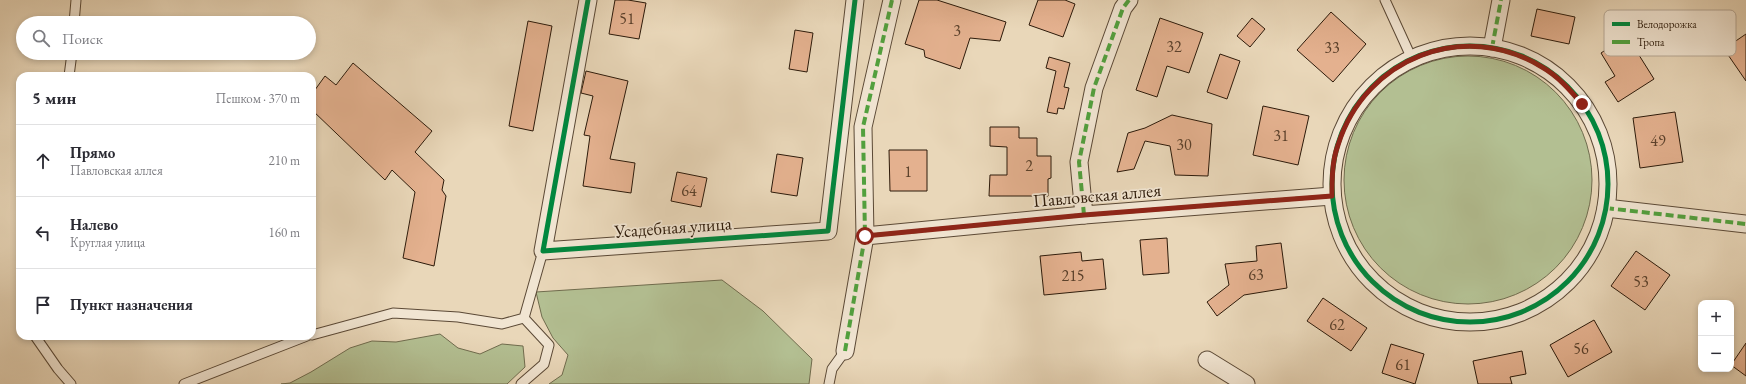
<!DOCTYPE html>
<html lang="ru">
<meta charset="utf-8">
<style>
body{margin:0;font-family:"EB Garamond",serif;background:#f2f2f3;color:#2b2b33}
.controls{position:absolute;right:12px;bottom:12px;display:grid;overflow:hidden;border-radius:8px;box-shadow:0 2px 6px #0003}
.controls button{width:36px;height:36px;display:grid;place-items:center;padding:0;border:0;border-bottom:1px solid #e1e1e2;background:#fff;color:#2b2b33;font:20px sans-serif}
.stop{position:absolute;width:12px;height:12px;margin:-9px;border:3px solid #8f2418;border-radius:50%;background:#fff}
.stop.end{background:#8f2418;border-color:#fff;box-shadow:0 1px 4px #0008}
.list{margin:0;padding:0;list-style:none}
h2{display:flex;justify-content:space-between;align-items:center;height:52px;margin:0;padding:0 16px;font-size:17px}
h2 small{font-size:13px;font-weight:400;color:#7c7c81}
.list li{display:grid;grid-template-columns:26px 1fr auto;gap:12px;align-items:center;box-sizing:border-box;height:72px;padding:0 16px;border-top:1px solid #e1e1e2}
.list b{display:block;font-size:15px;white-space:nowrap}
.list p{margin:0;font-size:13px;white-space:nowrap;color:#7c7c81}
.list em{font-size:13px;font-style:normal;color:#7c7c81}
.icon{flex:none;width:22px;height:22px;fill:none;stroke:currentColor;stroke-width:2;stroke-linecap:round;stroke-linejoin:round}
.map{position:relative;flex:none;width:1746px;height:384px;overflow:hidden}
.search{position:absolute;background:#fff;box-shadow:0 2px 6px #0003;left:16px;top:16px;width:300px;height:44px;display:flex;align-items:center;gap:10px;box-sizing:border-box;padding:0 14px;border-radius:22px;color:#7c7c81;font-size:15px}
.panel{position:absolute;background:#fff;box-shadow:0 2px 6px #0003;left:16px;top:72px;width:300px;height:268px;border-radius:12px}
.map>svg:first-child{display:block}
</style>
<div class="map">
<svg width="1746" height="384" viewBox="0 0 1746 384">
<rect width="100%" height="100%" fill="#e9d7b9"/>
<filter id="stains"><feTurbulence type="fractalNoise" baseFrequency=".005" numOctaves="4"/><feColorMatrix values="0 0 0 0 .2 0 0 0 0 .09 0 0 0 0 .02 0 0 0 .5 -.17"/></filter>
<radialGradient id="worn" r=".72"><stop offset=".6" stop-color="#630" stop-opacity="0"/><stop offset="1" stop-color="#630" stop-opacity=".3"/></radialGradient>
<!-- green -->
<g fill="#b3bf92" stroke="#706c4e">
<circle cx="1468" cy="180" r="124"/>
<polygon points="722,280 763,311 812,359 809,384 549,384 562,375 568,355 553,338 542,317 536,292"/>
<polygon points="440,334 458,348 480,354 502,344 523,346 525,367 507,384 281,384 290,383 311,372 350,348 372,341 396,342"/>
</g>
<!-- building -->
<g fill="#e4b18f" stroke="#2c1a0a">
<polygon points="615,0 628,0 646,3 639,39 609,34"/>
<polygon points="919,0 937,0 1006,22 1000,41 970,38 960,69 925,57 924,50 905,44"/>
<polygon points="1038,0 1065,0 1075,4 1063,37 1029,25"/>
<polygon points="1537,9 1575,17 1569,44 1531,36"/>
<polygon points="1331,12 1366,44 1333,82 1297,50"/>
<polygon points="1160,18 1203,33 1189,73 1167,66 1157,97 1136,90"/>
<polygon points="1252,18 1265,29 1250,47 1237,36"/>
<polygon points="528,21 552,26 533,131 509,126"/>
<polygon points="795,30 813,33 807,72 789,69"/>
<polygon points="1746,34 1746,81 1724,49"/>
<polygon points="1627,36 1654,79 1618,102 1605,82 1615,76 1601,53"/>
<polygon points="1220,54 1240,61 1227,99 1207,92"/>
<polygon points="1049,57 1070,63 1064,87 1069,88 1064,109 1058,108 1057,114 1047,112 1056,71 1046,68"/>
<polygon points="353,63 432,131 415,152 444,180 442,190 446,196 434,266 403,258 415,192 392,170 385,180 312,110 312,94 325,76 336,85"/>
<polygon points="586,71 628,81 610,159 635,163 631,193 583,186 590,136 584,135 593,96 581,93"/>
<polygon points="1263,106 1309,116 1298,165 1253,155"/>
<polygon points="1675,112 1683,162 1640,168 1633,118"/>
<polygon points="1172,115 1212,124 1208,176 1175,175 1170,146 1145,141 1134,169 1117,172 1128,133 1145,128"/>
<polygon points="990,127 1019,127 1019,138 1037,138 1037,156 1051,156 1051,178 1048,179 1048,196 989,196 990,175 1007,175 1007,147 990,146"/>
<polygon points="889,150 927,150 927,191 890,191"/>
<polygon points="777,154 803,158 797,196 771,192"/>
<polygon points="677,172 707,178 701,207 671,201"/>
<polygon points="1167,238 1169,273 1143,275 1140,240"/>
<polygon points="1281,243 1287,288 1244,295 1217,316 1207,302 1229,285 1225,264 1257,261 1256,246"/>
<polygon points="1636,251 1670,275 1645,310 1611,286"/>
<polygon points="1081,252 1082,261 1103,259 1106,289 1044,295 1040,256"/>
<polygon points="1323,298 1367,328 1351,351 1307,321"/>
<polygon points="1594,320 1612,352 1568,377 1550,345"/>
<polygon points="1746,343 1746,376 1731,365"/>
<polygon points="1391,344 1424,354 1415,384 1382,373"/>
<polygon points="1522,351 1526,374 1510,377 1512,384 1478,384 1473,361"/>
</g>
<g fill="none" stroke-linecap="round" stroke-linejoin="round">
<defs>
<g id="lane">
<polyline points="1385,0 1412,59"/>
<polyline points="74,23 76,0"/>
<polyline points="69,76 72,53"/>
<polyline points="312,335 393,313 458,317 502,324 524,318 543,251"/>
<polyline points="35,336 58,369 71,384"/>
<polyline points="184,384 307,336"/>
<polyline points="521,384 544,364 549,345 524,318"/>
<polyline points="829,384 832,369 845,351"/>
</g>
<g id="street">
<polyline points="588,0 543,251 828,231 855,0"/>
<circle cx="1470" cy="184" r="138"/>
<polyline points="1492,48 1501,0"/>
<polyline points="1606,208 1746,224"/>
<polyline points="1084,215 1079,162 1094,88 1123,8 1129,0"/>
<polyline points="865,236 1084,215 1332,196"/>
<polyline points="845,351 865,236 863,127 892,0"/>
<polyline points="1207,360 1246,384"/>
</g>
</defs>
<!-- lane casing -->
<use href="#lane" stroke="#5b4936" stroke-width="11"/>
<!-- street casing -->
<use href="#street" stroke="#5b4936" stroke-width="19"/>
<!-- lane -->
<use href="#lane" stroke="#f1e5d2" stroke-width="9"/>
<!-- street -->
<use href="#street" stroke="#f1e5d2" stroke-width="17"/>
<!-- quiet -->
<g stroke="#51a13e" stroke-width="4" stroke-dasharray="8 4" stroke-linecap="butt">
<polyline points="1492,48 1501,0"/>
<polyline points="1606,208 1746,224"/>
<polyline points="1084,215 1079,162 1094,88 1123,8 1129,0"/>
<polyline points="865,236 1084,215 1332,196"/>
<polyline points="845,351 865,236 863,127 892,0"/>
</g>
<defs>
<g id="cycleway">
<polyline points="588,0 543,251 828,231 855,0"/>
<circle cx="1470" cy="184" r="138"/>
</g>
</defs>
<!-- cycleway casing -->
<use href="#cycleway" stroke="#f1e5d2" stroke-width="8"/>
<!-- cycleway -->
<use href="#cycleway" stroke="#00873e" stroke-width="5"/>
</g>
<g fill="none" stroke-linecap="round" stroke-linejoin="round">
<!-- route -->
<path stroke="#8f2418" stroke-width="5" d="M 865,236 L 1084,215 L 1332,196 C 1332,179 1332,161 1338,145 C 1365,58 1464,19 1542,67 C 1558,76 1570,90 1582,104"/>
</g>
<g text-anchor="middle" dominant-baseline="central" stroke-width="3.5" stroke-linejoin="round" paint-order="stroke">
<!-- number labels -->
<g font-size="16" fill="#5a402b">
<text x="627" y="18">51</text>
<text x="957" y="30">3</text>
<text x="1174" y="46">32</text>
<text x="1332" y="47">33</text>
<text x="1281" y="135">31</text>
<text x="1658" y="140">49</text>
<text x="1184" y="144">30</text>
<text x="1029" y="165">2</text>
<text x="908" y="171">1</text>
<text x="689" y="190">64</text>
<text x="1256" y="274">63</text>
<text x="1073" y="275">215</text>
<text x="1641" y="281">53</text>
<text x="1337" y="324">62</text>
<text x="1581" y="348">56</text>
<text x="1403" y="364">61</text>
</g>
<!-- street labels -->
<g font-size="18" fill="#2c1a0a" stroke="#f1e5d2">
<text transform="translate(1097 195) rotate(-5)">Павловская аллея</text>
<text transform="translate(673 227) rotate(-4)">Усадебная улица</text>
</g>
</g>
<!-- legend -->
<rect x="1604" y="10" width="132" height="46" rx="6" fill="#f1e5d2" stroke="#b6a896" stroke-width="1"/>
<rect x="1612" y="22" width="18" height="4" fill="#00873e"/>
<rect x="1612" y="40" width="18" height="4" fill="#51a13e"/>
<g font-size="11" fill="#2c1a0a">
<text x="1637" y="28">Велодорожка</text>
<text x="1637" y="46">Тропа</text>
</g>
<rect width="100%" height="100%" filter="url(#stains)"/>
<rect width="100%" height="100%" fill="url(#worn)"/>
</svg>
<div class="controls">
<button>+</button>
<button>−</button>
</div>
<div class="stop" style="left:865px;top:236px"></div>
<div class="stop end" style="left:1582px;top:104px"></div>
<div class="search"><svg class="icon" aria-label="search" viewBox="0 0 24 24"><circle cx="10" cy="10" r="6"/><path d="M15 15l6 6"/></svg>Поиск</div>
<section class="panel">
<h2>5 мин<small>Пешком · 370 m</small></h2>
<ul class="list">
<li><svg class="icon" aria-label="ahead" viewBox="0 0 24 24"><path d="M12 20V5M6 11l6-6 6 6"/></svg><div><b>Прямо</b><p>Павловская аллея</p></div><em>210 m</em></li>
<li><svg class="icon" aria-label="left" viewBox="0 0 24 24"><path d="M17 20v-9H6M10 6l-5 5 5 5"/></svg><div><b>Налево</b><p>Круглая улица</p></div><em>160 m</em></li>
<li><svg class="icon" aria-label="arrive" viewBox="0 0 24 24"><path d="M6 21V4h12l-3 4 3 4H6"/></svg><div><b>Пункт назначения</b></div></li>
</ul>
</section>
</div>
